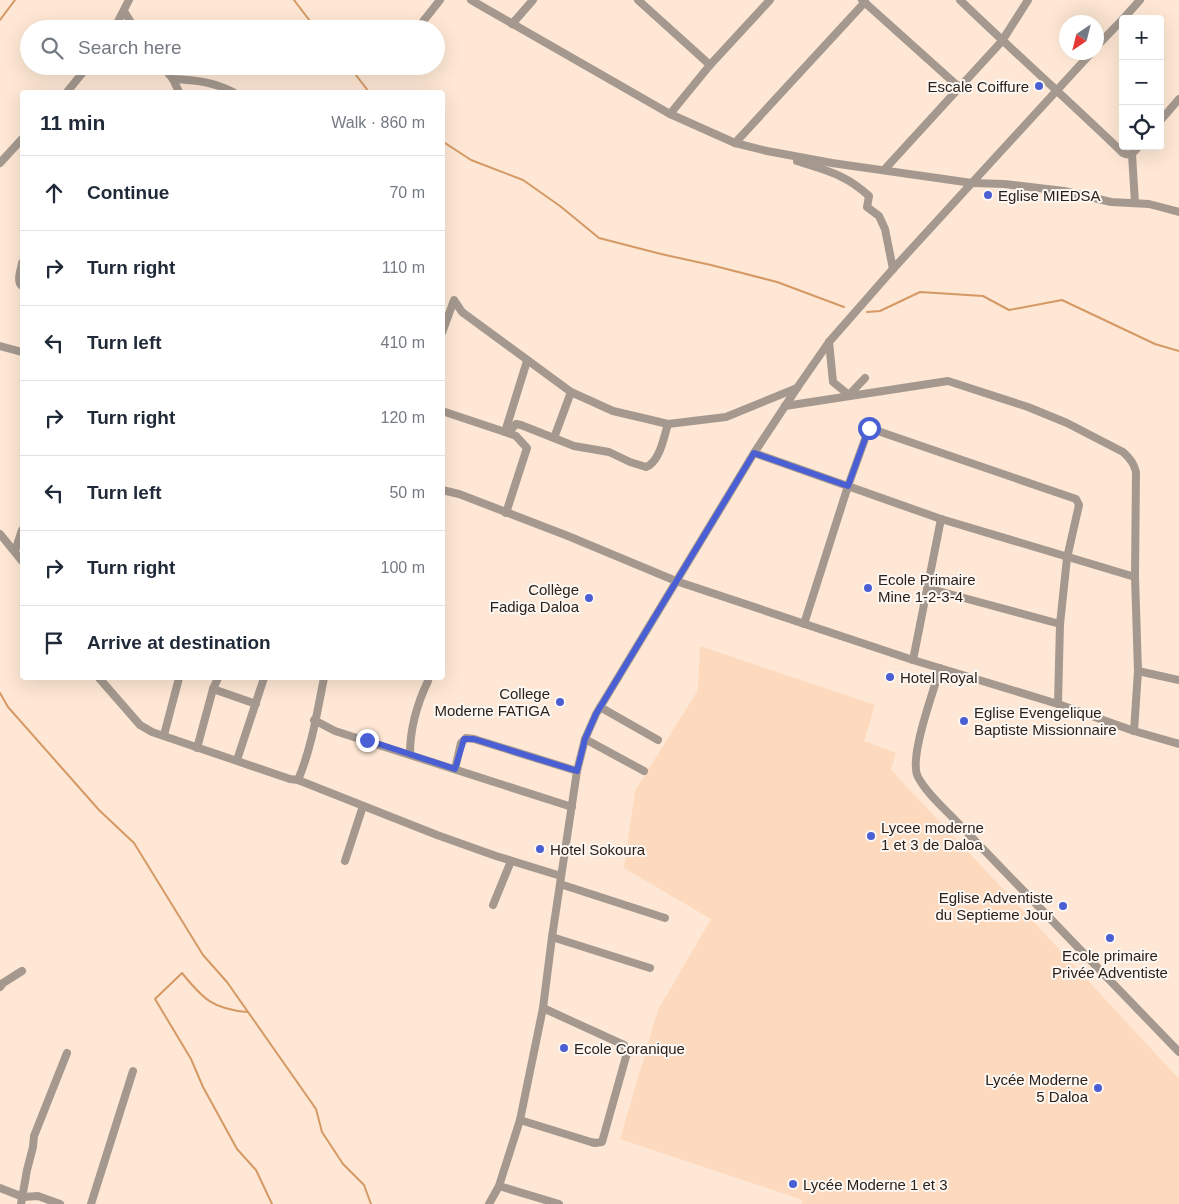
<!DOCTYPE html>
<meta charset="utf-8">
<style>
body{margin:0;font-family:Arial,sans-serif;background:#f6f6f7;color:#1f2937}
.controls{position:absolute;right:15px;top:15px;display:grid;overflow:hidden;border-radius:5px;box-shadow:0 5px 20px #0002}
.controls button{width:45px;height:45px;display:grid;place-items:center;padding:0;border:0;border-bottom:1px solid #e0e1e3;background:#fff;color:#1f2937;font:25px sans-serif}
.compass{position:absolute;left:1059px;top:15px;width:45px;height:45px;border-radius:50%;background:#fff;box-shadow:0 5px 20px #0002;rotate:215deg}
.stop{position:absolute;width:15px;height:15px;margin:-11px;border:4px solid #4b5fd4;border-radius:50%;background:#fff}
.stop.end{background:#4b5fd4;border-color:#fff;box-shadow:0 1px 5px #0008}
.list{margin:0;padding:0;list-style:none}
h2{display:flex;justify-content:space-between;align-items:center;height:65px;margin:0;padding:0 20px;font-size:21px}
h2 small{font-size:16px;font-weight:400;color:#747a83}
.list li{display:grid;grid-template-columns:32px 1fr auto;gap:15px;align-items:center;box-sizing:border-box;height:75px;padding:0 20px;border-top:1px solid #e0e1e3}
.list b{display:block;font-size:19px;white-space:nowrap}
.list em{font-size:16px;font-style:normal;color:#747a83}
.icon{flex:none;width:28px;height:28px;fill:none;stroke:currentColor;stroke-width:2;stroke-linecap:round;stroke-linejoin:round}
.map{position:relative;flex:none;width:1179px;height:1204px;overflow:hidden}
.search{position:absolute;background:#fff;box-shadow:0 5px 20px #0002;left:20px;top:20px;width:425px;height:55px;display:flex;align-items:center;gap:12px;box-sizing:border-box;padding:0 18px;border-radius:28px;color:#747a83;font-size:19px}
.panel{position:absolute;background:#fff;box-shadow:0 5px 20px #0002;left:20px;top:90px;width:425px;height:590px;border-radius:5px}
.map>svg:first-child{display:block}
</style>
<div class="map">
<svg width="1179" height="1204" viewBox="0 0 1179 1204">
<rect width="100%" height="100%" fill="#fee7d4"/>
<!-- built -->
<polygon fill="#fddabd" points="700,646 875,705 864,741 896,753 891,770 1018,905 1179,1079 1179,1204 801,1204 803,1200 620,1139 658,1010 711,919 624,868 635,791 698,690"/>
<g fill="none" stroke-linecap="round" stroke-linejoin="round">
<!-- stream -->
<g stroke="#d59965" stroke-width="2">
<polyline points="294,0 316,29"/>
<polyline points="0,20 15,0"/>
<polyline points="349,66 369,92"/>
<polyline points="442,141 471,160 523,180 560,206 599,238 661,254 711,265 777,282 844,307"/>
<polyline points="867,312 880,311 920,292 983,296 1009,310 1062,300 1155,344 1179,351"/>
<polyline points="0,693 8,707 99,810 134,843 203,955 227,982 316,1109 322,1132 343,1164 364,1185 371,1204"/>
<path d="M 247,1012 C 213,1009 203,999 182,973 L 155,999 L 191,1059 L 203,1087 L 237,1149 L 256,1170 L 272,1204"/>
</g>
<!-- minor -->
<g stroke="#a5998f" stroke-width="8">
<polyline points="471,0 670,114 735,143 767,151 832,163 972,183 1004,184 1064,191 1111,202 1149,204 1179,212"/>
<polyline points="638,0 710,65"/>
<polyline points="862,0 960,88"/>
<path d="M 960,0 C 1014,52 1069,101 1123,153 C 1131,157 1134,152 1139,146"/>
<polyline points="124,11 135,29"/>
<polyline points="1123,19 1140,0"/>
<polyline points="512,24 533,0"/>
<polyline points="114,29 129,0"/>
<polyline points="417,29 440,0"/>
<polyline points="1096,47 1123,19"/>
<polyline points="162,66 173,79 179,92"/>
<path d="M 173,79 C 195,80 214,82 233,92"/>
<polyline points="67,92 88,66"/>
<polyline points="670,114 710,65 770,0"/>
<polyline points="1160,121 1179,99"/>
<polyline points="735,143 865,2"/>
<polyline points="1132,154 1135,203"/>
<path d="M 797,161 C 827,171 845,174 869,196 L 867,207 L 879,216 L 885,229 L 893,269"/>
<polyline points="0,163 22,139"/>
<polyline points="884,170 1002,41 1028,0"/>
<path d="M 22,263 C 21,270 16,281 22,286"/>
<polyline points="442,333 454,300 462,312 571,392 613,411 647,419 668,424 726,417 797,388"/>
<polyline points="829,342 833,382 849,395 865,378"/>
<polyline points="0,346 22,352"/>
<path d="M 785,406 L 948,381 L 1028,407 L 1067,423 L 1123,452 C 1130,458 1134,463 1136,472 L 1135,577 L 1138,671 L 1134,731"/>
<path d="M 442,411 L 505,432 L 511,430 L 516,424 L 521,425 L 574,446 L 609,452 L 630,462 L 646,467 C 660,462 664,436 668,424"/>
<polyline points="554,438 571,392"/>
<polyline points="754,453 941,519 1135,577"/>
<polyline points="442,490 459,494 568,536 676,581 913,660 1058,704 1134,731 1179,744"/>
<polyline points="506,513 527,448 516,436 505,432 527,361"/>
<polyline points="0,534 22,561"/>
<polyline points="15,551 22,530"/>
<polyline points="927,588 1060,624"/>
<polyline points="804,624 848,486 869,428 1076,499 1079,505 1067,558 1060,624 1058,704"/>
<polyline points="913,660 941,519"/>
<path d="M 940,668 C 934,691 908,758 918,777 C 927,794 944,808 957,822 L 1179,1052"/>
<polyline points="1138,671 1179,680"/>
<polyline points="99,678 140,725 152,732 290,779 298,780 437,835 496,856 561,876"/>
<polyline points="213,689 218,678"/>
<polyline points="600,707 658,740"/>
<polyline points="314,720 335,731 572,807"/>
<polyline points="164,735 179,678"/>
<polyline points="585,739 644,771"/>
<polyline points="197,748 213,689 256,704"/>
<path d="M 410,754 C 410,728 417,704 428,681"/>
<polyline points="237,760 264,678"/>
<polyline points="455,769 461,743 466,738 474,739 577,771"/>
<path d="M 298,780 C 312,747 317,712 324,678"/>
<polyline points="345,861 363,806"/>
<polyline points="560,884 665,918"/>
<polyline points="493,905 511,861"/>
<polyline points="552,937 650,968"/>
<polyline points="0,987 3,983 22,971"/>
<polyline points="520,1120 591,1142 595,1143 602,1142 627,1053 624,1045 543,1008"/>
<polyline points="499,1186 559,1204"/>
<polyline points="0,1188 23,1197 38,1196 60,1204"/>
<polyline points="21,1204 27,1170 33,1147 34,1136 67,1053"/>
<polyline points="91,1204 133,1071"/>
<polyline points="489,1204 499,1186 520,1120 543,1008 552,937 577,771 585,739 596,714 754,453 797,388 829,342 893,269 1092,52"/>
</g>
</g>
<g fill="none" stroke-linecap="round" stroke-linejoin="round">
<!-- route -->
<polyline stroke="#4b5fd4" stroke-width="6" points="367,740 455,769 464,739 474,739 577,771 585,739 596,714 754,453 848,486 869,428"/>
</g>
<!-- markers -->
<g fill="#4b5fd4" stroke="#fdf7f3" stroke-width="2">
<circle cx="1039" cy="86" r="5"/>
<circle cx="988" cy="195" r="5"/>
<circle cx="868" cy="588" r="5"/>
<circle cx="589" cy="598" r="5"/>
<circle cx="890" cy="677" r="5"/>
<circle cx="560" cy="702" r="5"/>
<circle cx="964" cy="721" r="5"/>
<circle cx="871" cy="836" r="5"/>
<circle cx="540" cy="849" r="5"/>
<circle cx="1063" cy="906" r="5"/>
<circle cx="1110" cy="938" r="5"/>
<circle cx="564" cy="1048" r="5"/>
<circle cx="1098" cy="1088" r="5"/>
<circle cx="793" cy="1184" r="5"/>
</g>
<g text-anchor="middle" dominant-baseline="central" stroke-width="4" stroke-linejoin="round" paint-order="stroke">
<!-- poi labels -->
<g font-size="15" fill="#2d2219" stroke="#fdf7f3" text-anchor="start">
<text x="1029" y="86" text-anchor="end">Escale Coiffure</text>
<text x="998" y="195">Eglise MIEDSA</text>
<text x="878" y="579">Ecole Primaire<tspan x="878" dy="17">Mine 1-2-3-4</tspan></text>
<text x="579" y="589" text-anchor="end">Collège<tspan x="579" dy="17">Fadiga Daloa</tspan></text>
<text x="900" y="677">Hotel Royal</text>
<text x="550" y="693" text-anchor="end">College<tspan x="550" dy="17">Moderne FATIGA</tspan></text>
<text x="974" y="712">Eglise Evengelique<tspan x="974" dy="17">Baptiste Missionnaire</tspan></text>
<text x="881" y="827">Lycee moderne<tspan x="881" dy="17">1 et 3 de Daloa</tspan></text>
<text x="550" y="849">Hotel Sokoura</text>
<text x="1053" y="897" text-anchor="end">Eglise Adventiste<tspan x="1053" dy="17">du Septieme Jour</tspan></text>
<text x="1110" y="955" text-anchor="middle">Ecole primaire<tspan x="1110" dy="17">Privée Adventiste</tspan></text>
<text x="574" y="1048">Ecole Coranique</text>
<text x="1088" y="1079" text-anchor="end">Lycée Moderne<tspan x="1088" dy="17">5 Daloa</tspan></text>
<text x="803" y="1184">Lycée Moderne 1 et 3</text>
</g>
</g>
</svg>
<div class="controls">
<button>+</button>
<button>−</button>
<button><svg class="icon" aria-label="locate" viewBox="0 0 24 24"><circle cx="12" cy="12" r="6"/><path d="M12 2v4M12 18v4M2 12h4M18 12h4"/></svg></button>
</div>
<svg class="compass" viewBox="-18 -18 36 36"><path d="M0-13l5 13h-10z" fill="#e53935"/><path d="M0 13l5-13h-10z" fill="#747a83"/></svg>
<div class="stop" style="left:869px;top:428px"></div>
<div class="stop end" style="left:367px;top:740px"></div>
<div class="search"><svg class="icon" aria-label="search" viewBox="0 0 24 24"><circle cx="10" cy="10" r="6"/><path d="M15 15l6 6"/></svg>Search here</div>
<section class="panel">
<h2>11 min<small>Walk · 860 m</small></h2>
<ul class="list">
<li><svg class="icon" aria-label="ahead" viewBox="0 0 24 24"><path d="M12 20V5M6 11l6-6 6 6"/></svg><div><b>Continue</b></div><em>70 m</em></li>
<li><svg class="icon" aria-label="right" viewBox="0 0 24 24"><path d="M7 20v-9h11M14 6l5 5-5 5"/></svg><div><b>Turn right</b></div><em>110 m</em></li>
<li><svg class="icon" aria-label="left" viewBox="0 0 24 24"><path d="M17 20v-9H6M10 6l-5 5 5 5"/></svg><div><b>Turn left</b></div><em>410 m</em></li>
<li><svg class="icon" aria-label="right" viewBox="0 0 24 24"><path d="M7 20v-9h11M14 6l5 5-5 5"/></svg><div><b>Turn right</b></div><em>120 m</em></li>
<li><svg class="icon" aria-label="left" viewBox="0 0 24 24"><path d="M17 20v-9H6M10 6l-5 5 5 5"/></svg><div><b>Turn left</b></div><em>50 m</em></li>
<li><svg class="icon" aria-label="right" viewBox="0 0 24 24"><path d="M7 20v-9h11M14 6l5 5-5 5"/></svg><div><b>Turn right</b></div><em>100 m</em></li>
<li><svg class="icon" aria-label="arrive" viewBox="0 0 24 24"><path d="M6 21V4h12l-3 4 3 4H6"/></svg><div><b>Arrive at destination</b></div></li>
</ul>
</section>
</div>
